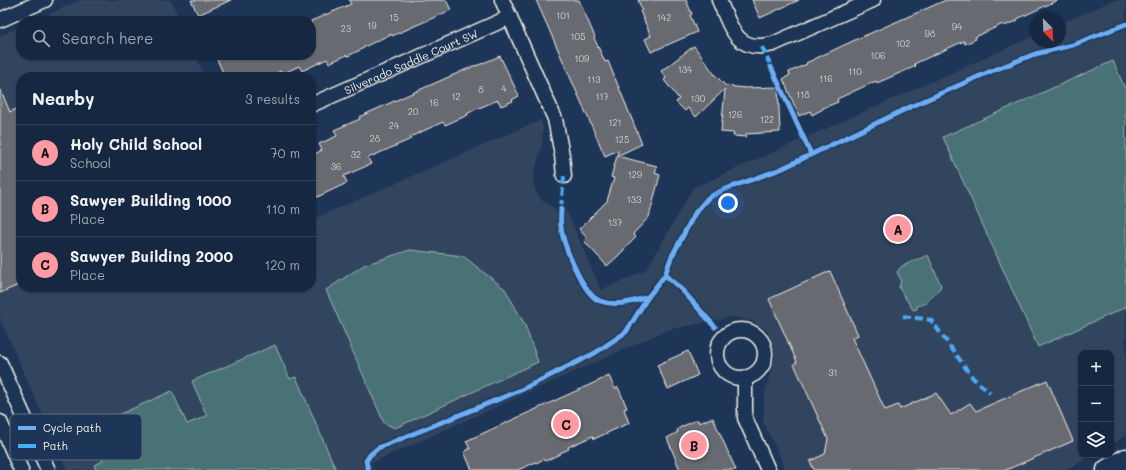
<!DOCTYPE html>
<meta charset="utf-8">
<style>
body{margin:0;font-family:Mali,sans-serif;background:#1f3048;color:#f1f3f6}
.controls{position:absolute;right:12px;bottom:12px;display:grid;overflow:hidden;border-radius:8px;box-shadow:0 1px 3px #0004}
.controls button{width:36px;height:36px;display:grid;place-items:center;padding:0;border:0;border-bottom:1px solid #35445a;background:#162841;color:#f1f3f6;font:20px sans-serif}
.compass{position:absolute;left:1030px;top:12px;width:36px;height:36px;border-radius:50%;background:#162841;box-shadow:0 1px 3px #0004;rotate:156deg}
.you{position:absolute;left:728px;top:203px;width:14px;height:14px;margin:-10px;border:3px solid #fff;border-radius:50%;background:#1a73e8;box-shadow:0 0 0 6px #1a73e833}
.badge{display:grid;place-items:center;width:26px;height:26px;border-radius:50%;background:#ff9aa2;color:#111;font-size:13px;font-weight:700}
.pin{position:absolute;translate:-50% -50%;border:2px solid #fff;box-shadow:0 1px 4px #0006}
.list{margin:0;padding:0;list-style:none}
h2{display:flex;justify-content:space-between;align-items:center;height:52px;margin:0;padding:0 16px;font-size:17px}
h2 small{font-size:13px;font-weight:400;color:#9ea6b1}
.list li{display:grid;grid-template-columns:26px 1fr auto;gap:12px;align-items:center;box-sizing:border-box;height:56px;padding:0 16px;border-top:1px solid #35445a}
.list b{display:block;font-size:15px;white-space:nowrap}
.list p{margin:0;font-size:13px;white-space:nowrap;color:#9ea6b1}
.list em{font-size:13px;font-style:normal;color:#9ea6b1}
.icon{flex:none;width:22px;height:22px;fill:none;stroke:currentColor;stroke-width:2;stroke-linecap:round;stroke-linejoin:round}
.map{position:relative;flex:none;width:1126px;height:470px;overflow:hidden}
.search{position:absolute;background:#162841;box-shadow:0 1px 3px #0004;left:16px;top:16px;width:300px;height:44px;display:flex;align-items:center;gap:10px;box-sizing:border-box;padding:0 14px;border-radius:16px;color:#9ea6b1;font-size:15px}
.panel{position:absolute;background:#162841;box-shadow:0 1px 3px #0004;left:16px;top:72px;width:300px;height:220px;border-radius:16px}
.map>svg:first-child{display:block}
</style>
<div class="map">
<svg width="1126" height="470" viewBox="0 0 1126 470">
<rect width="100%" height="100%" fill="#1d3557"/>
<filter id="ink" filterUnits="userSpaceOnUse"><feTurbulence type="fractalNoise" baseFrequency=".025" numOctaves="2"/><feDisplacementMap in="SourceGraphic" scale="8" xChannelSelector="R" yChannelSelector="G"/><feConvolveMatrix kernelMatrix="1 2 1 2 8 2 1 2 1" color-interpolation-filters="sRGB"/></filter>
<g filter="url(#ink)">
<!-- built -->
<g fill="#33455f">
<polygon points="81,0 171,0 180,21 33,21"/>
<polygon points="1114,0 1126,0 1126,435 1111,445 1111,353 1081,353 1081,455 1093,455 1066,470 786,470 763,421 765,391 775,356 767,331 752,321 732,317 667,330 371,463 374,470 67,470 0,319 0,36 21,26 21,55 195,55 205,77 21,77 21,287 311,287 311,220 541,120 543,128 542,145 534,174 533,182 536,192 542,200 549,205 555,208 555,211 567,212 601,290 646,270 693,188 1036,35 1036,42 1060,42 1060,24"/>
</g>
<!-- green -->
<g fill="#4a7276" stroke="#9fb2af">
<polygon points="1113,61 1126,91 1126,307 1038,347 943,137"/>
<polygon points="410,250 463,256 505,289 525,325 538,362 395,428 384,423 326,290 364,265"/>
<path d="M 928,255 L 941,286 C 937,294 930,295 927,303 L 917,306 L 917,309 L 913,310 L 899,288 L 901,280 L 897,272 L 902,266 Z"/>
<polygon points="275,345 290,379 296,377 336,470 96,470 94,465 103,461 89,428 172,391 187,424 207,416 192,381"/>
</g>
<!-- building -->
<g fill="#676a71" stroke="#f4f1e8">
<polygon points="191,0 231,0 198,15"/>
<polygon points="349,0 446,0 451,10 392,36 391,34 364,47 364,48 348,56 347,55 329,63 327,59 302,71 299,66 282,74 281,71 267,77 225,77 215,55 311,55 311,21 351,4"/>
<polygon points="536,0 579,0 595,37 594,38 605,62 608,61 642,144 617,156 618,150 605,156"/>
<polygon points="638,0 686,0 692,14 690,15 697,32 651,52 645,39 651,36 640,11 642,10"/>
<polygon points="752,0 799,0 760,18"/>
<polygon points="946,0 1058,0 1017,19 1017,21 1004,26 1003,24 975,37 976,39 965,44 964,41 914,64 916,66 877,83 876,81 837,99 838,102 823,108 823,109 812,115 810,111 799,116 783,79 790,75 789,72 807,64 806,63 857,39"/>
<polygon points="694,46 715,75 726,86 746,88 778,87 780,132 746,134 746,137 733,136 734,133 721,132 725,89 696,117 688,108 685,111 676,102 679,99 664,80 666,78 661,71"/>
<polygon points="500,56 519,96 512,100 513,101 501,106 498,100 474,110 467,114 468,115 461,118 445,125 443,122 410,137 411,139 368,158 371,164 344,176 347,183 311,200 311,156 322,150 319,144 337,136 334,130 360,119 359,117 401,98 476,65 476,66"/>
<polygon points="0,89 10,112 21,107 21,284 0,293"/>
<polygon points="617,156 657,166 655,173 660,175 649,217 633,234 636,237 619,255 607,266 584,241 587,238 579,229 607,201 614,178 611,177"/>
<polygon points="830,271 858,335 852,338 885,410 898,405 900,409 936,393 951,415 970,403 976,411 1047,380 1073,441 1006,470 814,470 810,461 825,454 828,439 794,364 797,362 769,299"/>
<polygon points="688,351 698,375 668,389 657,365"/>
<polygon points="609,376 615,389 618,387 627,408 624,409 629,423 594,439 593,436 568,447 569,449 560,453 560,454 545,461 544,459 536,463 536,462 518,470 472,470 465,454 465,451 470,449 466,441"/>
<polygon points="711,418 713,418 736,470 680,470 667,438 678,432 677,430 679,428 696,420 698,420 699,423"/>
</g>
<g fill="none" stroke-linecap="round" stroke-linejoin="round">
<defs>
<g id="street">
<polyline points="502,0 555,119 562,155 564,176"/>
<path d="M 719,0 C 731,28 737,54 773,44 L 873,0"/>
<polyline points="0,20 45,0"/>
<path id="s1" d="M 311,105 L 510,17"/>
<circle cx="741" cy="354" r="24"/>
<polyline points="0,363 48,470"/>
<polyline points="745,378 745,418 768,470"/>
<polyline points="0,422 21,470"/>
</g>
<polyline id="secondary" points="1107,470 1126,459"/>
</defs>
<!-- street casing -->
<use href="#street" stroke="#f4f1e8" stroke-width="17"/>
<!-- secondary casing -->
<use href="#secondary" stroke="#f4f1e8" stroke-width="23"/>
<!-- street -->
<use href="#street" stroke="#1d3557" stroke-width="14"/>
<!-- secondary -->
<use href="#secondary" stroke="#1d3557" stroke-width="20"/>
<!-- quiet -->
<g stroke="#49aef6" stroke-width="4" stroke-dasharray="8 4" stroke-linecap="butt">
<polyline points="762,47 773,71"/>
<polyline points="561,208 564,176"/>
<polyline points="903,316 931,320 973,378 990,393"/>
</g>
<defs>
<g id="cycleway">
<polyline points="771,67 811,154"/>
<path d="M 561,208 C 561,214 560,221 561,227 C 563,244 583,295 600,301 C 616,307 631,302 648,297"/>
<polyline points="715,327 683,291 665,275 671,258 695,213 708,198 723,190 781,169 910,107 989,72 1035,54 1073,45 1126,24"/>
<polyline points="368,470 366,461 370,455 378,448 521,390 595,353 626,332 648,297 665,275"/>
</g>
</defs>
<!-- cycleway casing -->
<use href="#cycleway" stroke="#1d3557" stroke-width="8"/>
<!-- cycleway -->
<use href="#cycleway" stroke="#6dadf4" stroke-width="5"/>
</g>
</g>
<g text-anchor="middle" dominant-baseline="central" stroke-width="3.5" stroke-linejoin="round" paint-order="stroke">
<!-- number labels -->
<g font-size="9" fill="#d1cfca">
<text x="563" y="15">101</text>
<text x="394" y="17">15</text>
<text x="664" y="17">142</text>
<text x="372" y="25">19</text>
<text x="957" y="26">94</text>
<text x="346" y="28">23</text>
<text x="930" y="33">98</text>
<text x="578" y="36">105</text>
<text x="903" y="43">102</text>
<text x="878" y="55">106</text>
<text x="582" y="58">109</text>
<text x="685" y="69">134</text>
<text x="855" y="71">110</text>
<text x="826" y="78">116</text>
<text x="594" y="79">113</text>
<text x="504" y="88">4</text>
<text x="481" y="89">8</text>
<text x="803" y="94">118</text>
<text x="456" y="96">12</text>
<text x="602" y="96">117</text>
<text x="698" y="98">130</text>
<text x="434" y="102">16</text>
<text x="413" y="111">20</text>
<text x="735" y="114">126</text>
<text x="767" y="119">122</text>
<text x="615" y="122">121</text>
<text x="394" y="125">24</text>
<text x="375" y="138">28</text>
<text x="622" y="139">125</text>
<text x="356" y="154">32</text>
<text x="336" y="166">36</text>
<text x="635" y="174">129</text>
<text x="634" y="199">133</text>
<text x="615" y="222">137</text>
<text x="833" y="372">31</text>
</g>
<!-- street labels -->
<g font-size="11" fill="#f4f1e8" stroke="#1d3557">
<text stroke="none"><textPath href="#s1" startOffset="109">Silverado Saddle Court SW</textPath></text>
</g>
</g>
<!-- legend -->
<rect x="10" y="414" width="132" height="46" rx="6" fill="#1d3557" stroke="#5e6d82" stroke-width="1"/>
<rect x="18" y="426" width="18" height="4" fill="#6dadf4"/>
<rect x="18" y="444" width="18" height="4" fill="#49aef6"/>
<g font-size="11" fill="#f4f1e8">
<text x="43" y="432">Cycle path</text>
<text x="43" y="450">Path</text>
</g>
</svg>
<div class="controls">
<button>+</button>
<button>−</button>
<button><svg class="icon" aria-label="layers" viewBox="0 0 24 24"><path d="M12 4l9 5-9 5-9-5zM3 14l9 5 9-5"/></svg></button>
</div>
<svg class="compass" viewBox="-18 -18 36 36"><path d="M0-13l5 13h-10z" fill="#e53935"/><path d="M0 13l5-13h-10z" fill="#9ea6b1"/></svg>
<div class="you"></div>
<div class="pin badge" style="left:898px;top:229px">A</div>
<div class="pin badge" style="left:694px;top:445px">B</div>
<div class="pin badge" style="left:566px;top:424px">C</div>
<div class="search"><svg class="icon" aria-label="search" viewBox="0 0 24 24"><circle cx="10" cy="10" r="6"/><path d="M15 15l6 6"/></svg>Search here</div>
<section class="panel">
<h2>Nearby<small>3 results</small></h2>
<ul class="list">
<li><span class="badge">A</span><div><b>Holy Child School</b><p>School</p></div><em>70 m</em></li>
<li><span class="badge">B</span><div><b>Sawyer Building 1000</b><p>Place</p></div><em>110 m</em></li>
<li><span class="badge">C</span><div><b>Sawyer Building 2000</b><p>Place</p></div><em>120 m</em></li>
</ul>
</section>
</div>
